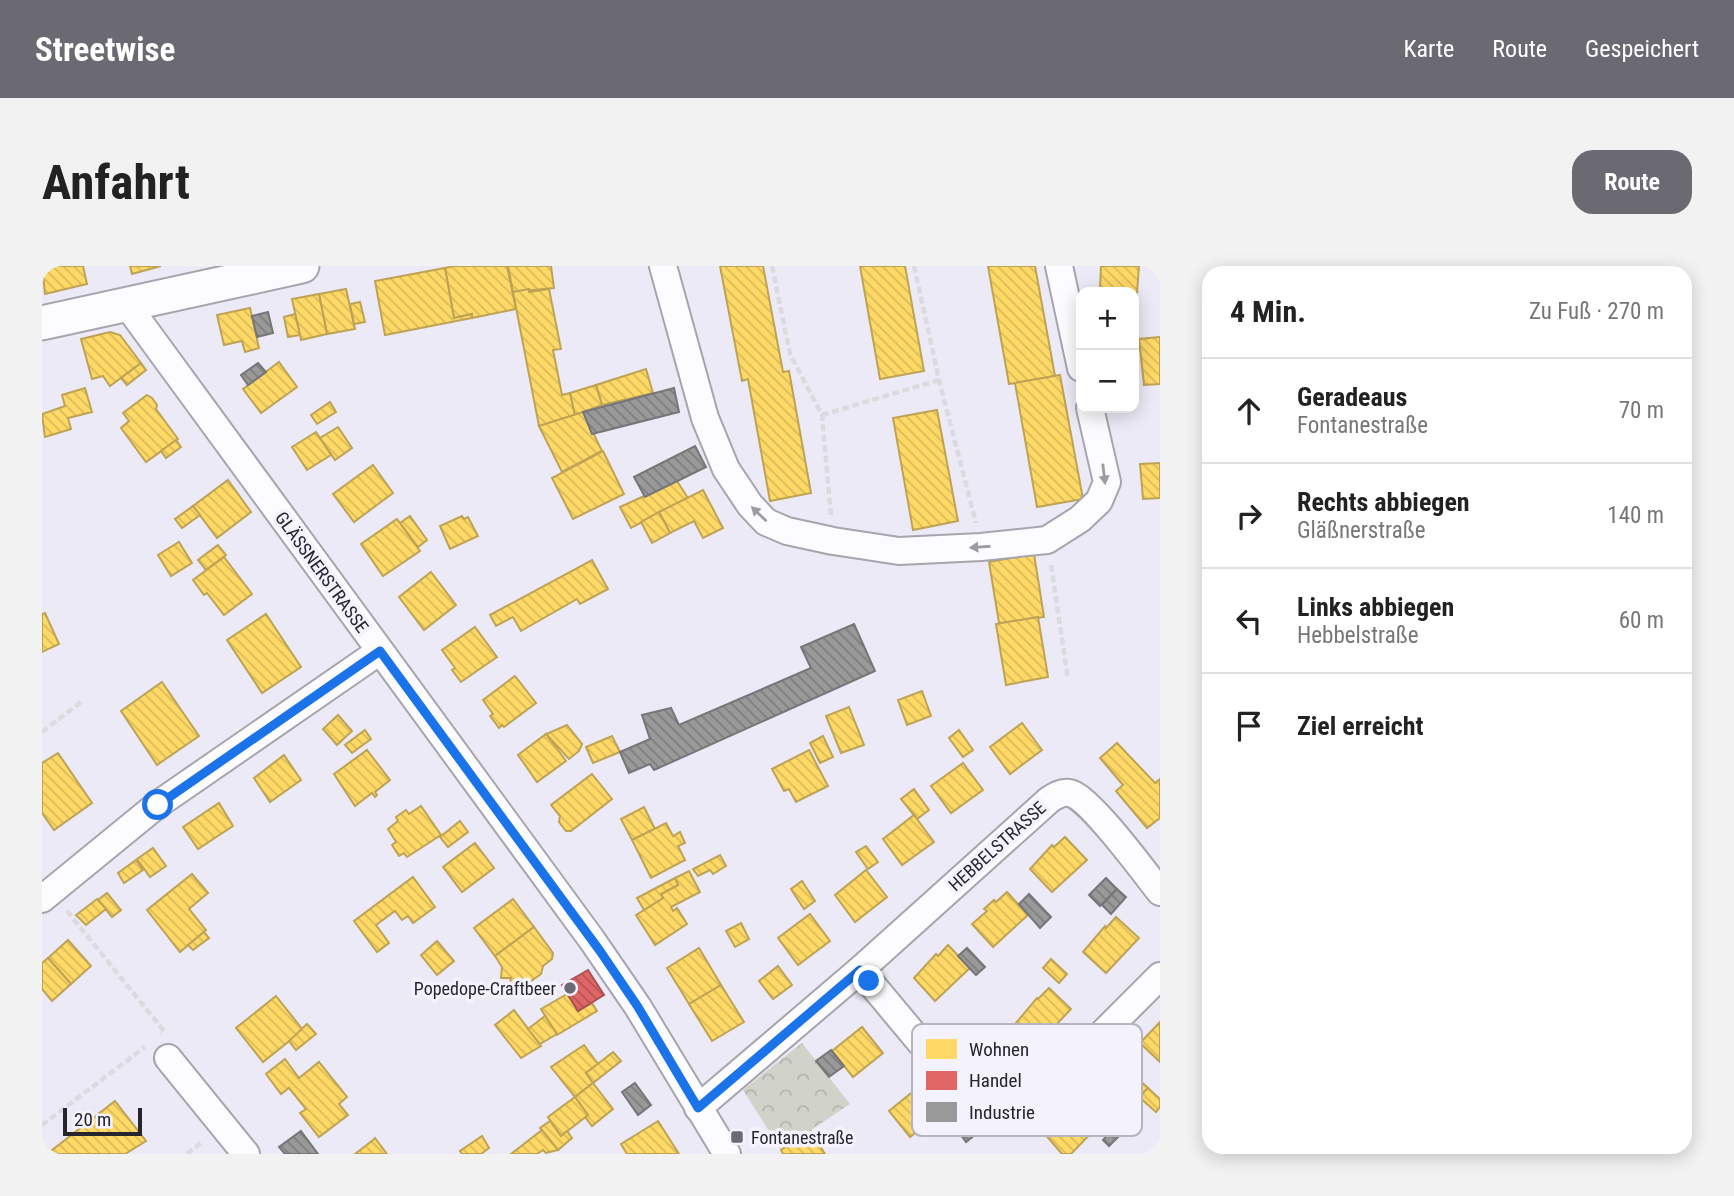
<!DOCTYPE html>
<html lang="de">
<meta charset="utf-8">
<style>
body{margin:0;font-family:"Roboto Condensed",sans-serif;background:#f2f2f2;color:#222}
.controls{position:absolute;right:21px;top:21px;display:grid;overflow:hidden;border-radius:14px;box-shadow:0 4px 18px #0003}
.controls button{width:63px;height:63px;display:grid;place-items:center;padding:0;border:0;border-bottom:2px solid #e0e0e0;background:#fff;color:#222;font:35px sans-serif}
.scale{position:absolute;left:21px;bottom:18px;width:79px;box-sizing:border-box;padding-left:7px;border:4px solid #26252d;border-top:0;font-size:19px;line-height:24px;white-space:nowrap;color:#26252d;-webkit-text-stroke:5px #f4f3fd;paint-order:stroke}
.stop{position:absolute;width:21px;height:21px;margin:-16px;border:5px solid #1a73e8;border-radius:50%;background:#fff}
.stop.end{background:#1a73e8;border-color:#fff;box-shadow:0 2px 7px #0008}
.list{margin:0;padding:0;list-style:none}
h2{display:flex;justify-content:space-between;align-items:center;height:91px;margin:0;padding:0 28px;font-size:30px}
h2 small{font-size:23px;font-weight:400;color:#767676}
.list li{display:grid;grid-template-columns:46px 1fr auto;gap:21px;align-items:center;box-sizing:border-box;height:105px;padding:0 28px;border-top:2px solid #e0e0e0}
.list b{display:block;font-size:26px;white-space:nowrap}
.list p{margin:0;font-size:23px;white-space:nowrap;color:#767676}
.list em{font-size:23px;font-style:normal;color:#767676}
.icon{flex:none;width:38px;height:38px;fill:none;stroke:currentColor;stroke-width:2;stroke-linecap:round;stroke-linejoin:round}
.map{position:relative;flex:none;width:1118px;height:888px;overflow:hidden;border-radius:21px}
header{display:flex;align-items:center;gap:42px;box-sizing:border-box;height:98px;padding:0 35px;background:#6b6a73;color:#fff}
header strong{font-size:33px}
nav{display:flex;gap:38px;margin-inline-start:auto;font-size:24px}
.intro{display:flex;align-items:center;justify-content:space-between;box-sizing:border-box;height:168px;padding:0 42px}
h1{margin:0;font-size:49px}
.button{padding:18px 32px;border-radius:21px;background:#6b6a73;color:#fff;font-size:24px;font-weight:700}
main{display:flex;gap:42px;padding:0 42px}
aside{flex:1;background:#fff;border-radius:21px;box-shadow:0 4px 18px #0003}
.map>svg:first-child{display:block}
</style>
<header>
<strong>Streetwise</strong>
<nav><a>Karte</a><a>Route</a><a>Gespeichert</a></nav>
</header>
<div class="intro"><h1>Anfahrt</h1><a class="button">Route</a></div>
<main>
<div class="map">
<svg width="1118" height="888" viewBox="0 0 1118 888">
<defs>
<pattern id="park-crowns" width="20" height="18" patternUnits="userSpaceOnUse" patternTransform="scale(1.75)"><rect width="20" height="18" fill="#d1d2ca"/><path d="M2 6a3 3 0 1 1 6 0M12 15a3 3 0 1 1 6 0" fill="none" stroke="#b3b4ae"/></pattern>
<pattern id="homes-back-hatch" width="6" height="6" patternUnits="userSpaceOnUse" patternTransform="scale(1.75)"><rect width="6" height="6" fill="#ffd966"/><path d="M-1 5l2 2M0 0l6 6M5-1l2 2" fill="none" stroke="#daba59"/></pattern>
<pattern id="shops-back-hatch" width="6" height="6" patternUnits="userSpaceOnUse" patternTransform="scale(1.75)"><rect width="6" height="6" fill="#e06666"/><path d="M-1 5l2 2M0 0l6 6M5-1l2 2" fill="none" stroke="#b55454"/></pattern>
<pattern id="industry-back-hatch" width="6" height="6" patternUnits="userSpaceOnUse" patternTransform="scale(1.75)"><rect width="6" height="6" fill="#999"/><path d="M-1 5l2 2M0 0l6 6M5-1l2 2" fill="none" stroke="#7d7d7d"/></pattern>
</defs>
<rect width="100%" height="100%" fill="#ebeaf6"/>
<!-- park -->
<polygon fill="url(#park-crowns)" points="760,777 808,838 739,884 701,824"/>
<!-- homes -->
<g fill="url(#homes-back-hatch)" stroke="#bea355" stroke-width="2">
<polygon points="0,0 41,0 45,18 3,28"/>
<polygon points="119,0 90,8 88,0"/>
<polygon points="412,0 465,0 474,43 430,52 430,48 412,52 403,2"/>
<polygon points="466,0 509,0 512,22 471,26"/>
<polygon points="678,0 721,0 741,106 747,105 769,227 728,235 706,113 700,115"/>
<polygon points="818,0 863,0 882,105 838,113"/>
<polygon points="946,0 993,0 1013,110 967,118"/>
<polygon points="1059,0 1097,0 1095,27 1073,26 1073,23 1058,22"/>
<polygon points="403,2 412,52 430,48 430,52 343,69 333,15"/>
<polygon points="304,23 313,63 285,68 277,28"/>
<polygon points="487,23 487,26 507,23 519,83 511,84 520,129 528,127 533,149 497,160 471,26"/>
<polygon points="277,28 285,68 259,74 250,33"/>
<polygon points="318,36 323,56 312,58 308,38"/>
<polygon points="208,42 217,82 203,86 200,75 182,79 175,49"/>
<polygon points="253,48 258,69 246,71 242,51"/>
<polygon points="68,66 78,69 99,97 68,120 61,110 50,113 39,73"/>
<polygon points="1118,71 1118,118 1102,119 1097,73"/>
<polygon points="237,96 255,121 219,147 201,123"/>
<polygon points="99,97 104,104 85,119 79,112"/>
<polygon points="604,103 611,127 560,139 554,119"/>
<polygon points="1018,109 1041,233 995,241 973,117"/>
<polygon points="554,119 560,139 533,149 528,127"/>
<polygon points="43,122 50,146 26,152 29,163 3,171 0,148 23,140 20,129"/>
<polygon points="105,129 110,132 115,139 114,143 136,173 104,196 79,162 87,155 81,147"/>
<polygon points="288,136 294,146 275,158 269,149"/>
<polygon points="895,144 916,255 871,264 851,152"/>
<polygon points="541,146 560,185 520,206 497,160"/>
<polygon points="296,161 310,182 293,194 278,172"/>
<polygon points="274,166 289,189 265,204 250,181"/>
<polygon points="134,174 139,181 124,192 119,185"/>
<polygon points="561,185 582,228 531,253 510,212"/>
<polygon points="1118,197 1118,232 1101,233 1098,198"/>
<polygon points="331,199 351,227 312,256 291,228"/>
<polygon points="186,214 209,246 175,272 151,240"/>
<polygon points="635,215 646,232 589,262 578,241"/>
<polygon points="661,224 681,262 661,272 652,255 628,267 617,246"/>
<polygon points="151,240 158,249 140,262 133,253"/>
<polygon points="617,246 628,267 610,277 599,256"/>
<polygon points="368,250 385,274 376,281 358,257"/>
<polygon points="420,250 422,253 426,251 436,270 408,283 398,260"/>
<polygon points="355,253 378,285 341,310 319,278"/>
<polygon points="137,276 150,297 129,310 116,289"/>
<polygon points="176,279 184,289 164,304 156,294"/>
<polygon points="992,288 1002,351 957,357 947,296"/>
<polygon points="182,291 210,328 182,349 165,327 162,329 151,314"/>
<polygon points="550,294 566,323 538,338 535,333 479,365 471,351 454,360 448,349"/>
<polygon points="389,306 414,339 382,364 357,331"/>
<polygon points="3,347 17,378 0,386 0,348"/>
<polygon points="224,348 259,401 220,427 185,374"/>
<polygon points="996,351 1006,411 964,419 954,358"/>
<polygon points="433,361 455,391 419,416 410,404 413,402 400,384"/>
<polygon points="473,410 494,437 462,461 460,459 457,462 448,450 451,448 441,434"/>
<polygon points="120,416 157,470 115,499 79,445"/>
<polygon points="880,425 889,450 865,459 856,434"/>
<polygon points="807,441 822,479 799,487 784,450"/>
<polygon points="296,449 310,465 295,479 281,463"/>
<polygon points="980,457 1000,484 968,508 948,481"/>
<polygon points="525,459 540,478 537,485 527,493 504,468"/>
<polygon points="323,464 329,473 310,487 303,479"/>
<polygon points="917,464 931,484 921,491 907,472"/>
<polygon points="504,468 524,495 495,516 476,489"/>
<polygon points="570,470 578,486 551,497 544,481"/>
<polygon points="781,470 791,491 778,497 768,477"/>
<polygon points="1075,477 1113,517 1118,513 1118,552 1105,562 1074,525 1081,519 1058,492"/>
<polygon points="325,484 348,514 333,526 335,529 333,531 330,527 313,540 292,508"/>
<polygon points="767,484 786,520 754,536 747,523 742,525 730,503"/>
<polygon points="16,487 50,537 12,564 0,547 0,497"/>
<polygon points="242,489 259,514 228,536 212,512"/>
<polygon points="921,497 941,524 909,547 889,520"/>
<polygon points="550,508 570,533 529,565 524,565 517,556 518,550 509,539"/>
<polygon points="872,523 887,544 875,553 859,533"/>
<polygon points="177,537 191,560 156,583 141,561"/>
<polygon points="379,540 399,569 365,591 362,587 357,590 350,579 354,576 346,563 356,555 354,551 364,544 367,548"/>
<polygon points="602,541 613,563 590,574 579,553"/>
<polygon points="872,549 892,576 860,599 841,573"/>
<polygon points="418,555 426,566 406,581 398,571"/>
<polygon points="624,557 631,570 638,566 643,577 636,580 643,594 609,612 590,574"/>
<polygon points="1023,571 1045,594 1010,626 988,603 1010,579 1012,581"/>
<polygon points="433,577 452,602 420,626 401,601"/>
<polygon points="824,580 836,596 826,603 814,586"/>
<polygon points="111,582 124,600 108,611 95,593"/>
<polygon points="678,589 684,600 671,608 668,604 656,610 651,603"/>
<polygon points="94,594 101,604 82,617 76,607"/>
<polygon points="824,604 845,631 813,656 793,629"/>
<polygon points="647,605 658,626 629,641 631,645 635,642 645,658 613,679 594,649 621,632 619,628 636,619 633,612"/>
<polygon points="150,608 166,627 147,643 164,664 138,686 105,644"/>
<polygon points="371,611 393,641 371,657 366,650 360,654 353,645 334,659 347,677 335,686 312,655"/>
<polygon points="633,612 636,619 619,628 621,632 602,644 595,632"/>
<polygon points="760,615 773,635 762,643 749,623"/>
<polygon points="965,626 986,649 951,681 930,658 945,645 942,643 952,634 954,636"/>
<polygon points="65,627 79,644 70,651 56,634"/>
<polygon points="55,633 64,643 44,659 34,649"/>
<polygon points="471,633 492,661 453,690 432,662"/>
<polygon points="768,648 788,675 756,699 736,672"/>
<polygon points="1074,651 1097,672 1064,707 1041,686 1063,660 1064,662"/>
<polygon points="699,657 707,673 693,681 684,665"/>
<polygon points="492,661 511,687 510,693 501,700 499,708 477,724 467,722 469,712 459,712 460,701 453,690"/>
<polygon points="162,666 167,672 151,684 146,679"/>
<polygon points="26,674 49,700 29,718 6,692"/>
<polygon points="395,675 412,695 395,709 379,689"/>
<polygon points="906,679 928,702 893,735 872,712 894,688 896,690"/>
<polygon points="657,682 679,719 647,738 625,702"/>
<polygon points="6,692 29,718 10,735 0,723 0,697"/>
<polygon points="1009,693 1025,708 1017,717 1001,702"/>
<polygon points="736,700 750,719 731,733 717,715"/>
<polygon points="679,719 702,756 670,775 647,738"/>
<polygon points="1007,722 1029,743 996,778 974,757 995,732 996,733"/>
<polygon points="525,728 536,745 550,737 555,745 515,769 499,743"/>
<polygon points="234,730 261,764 221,796 194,762"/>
<polygon points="472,744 499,780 479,792 453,759"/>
<polygon points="503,750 515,768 498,778 486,763"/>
<polygon points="1118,756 1118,796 1098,777"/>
<polygon points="265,758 274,768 254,784 247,775"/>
<polygon points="820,761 841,787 811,811 790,785"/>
<polygon points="542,779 556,798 544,807 551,817 533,831 509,801"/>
<polygon points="571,786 579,795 551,817 544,807"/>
<polygon points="1073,791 1106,822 1078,851 1045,820 1055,809 1051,805 1059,798 1063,802"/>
<polygon points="243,793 257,812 277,796 305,831 297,838 306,849 277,871 258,847 264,843 247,822 239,828 224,808"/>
<polygon points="551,817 571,843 550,860 543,851 546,849 533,831"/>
<polygon points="878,820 899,846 868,871 847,845"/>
<polygon points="1106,822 1118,833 1118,841 1114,846 1097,831"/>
<polygon points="533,831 546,849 519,870 506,851"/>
<polygon points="73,835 104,875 83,888 5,888"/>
<polygon points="1026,835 1055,861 1029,888 1020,888 995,859 1005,848 1010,852"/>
<polygon points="508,855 519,870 525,865 530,872 516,884 498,862"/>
<polygon points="616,855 637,888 585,888 579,878"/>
<polygon points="500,864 516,884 504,887 501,884 495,888 469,888"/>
<polygon points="769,865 783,888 741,888 739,884"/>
<polygon points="440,870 447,882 439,888 420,888 418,885"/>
<polygon points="333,872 345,888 313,888 331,874"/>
</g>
<!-- shops -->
<polygon fill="url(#shops-back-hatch)" stroke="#a85255" stroke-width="2" points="546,704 562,729 536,745 520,719"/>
<!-- industry -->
<g fill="url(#industry-back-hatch)" stroke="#767679" stroke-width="2">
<polygon points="226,46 231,67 215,71 210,50"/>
<polygon points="216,97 224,106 206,119 199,109"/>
<polygon points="632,122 637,146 550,168 541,146"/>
<polygon points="653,180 664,201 603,231 592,211"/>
<polygon points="812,358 833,405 612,504 608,498 587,507 578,486 608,473 600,449 629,442 637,459 769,402 759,381"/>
<polygon points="1064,612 1075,623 1058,640 1047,629"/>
<polygon points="1075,623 1084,631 1069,648 1060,639"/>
<polygon points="987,628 1009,651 998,662 977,638"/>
<polygon points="925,682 943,701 934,709 916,690"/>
<polygon points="789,784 802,800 787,811 774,795"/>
<polygon points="593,817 609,839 596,849 580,826"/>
<polygon points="935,850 943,861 924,876 916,865"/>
<polygon points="1072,862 1079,868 1067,880 1061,874"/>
<polygon points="259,865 276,888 243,888 237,881"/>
</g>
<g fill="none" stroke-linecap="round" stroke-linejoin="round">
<defs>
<g id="minor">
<polyline points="621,0 663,152 684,203 708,239 724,256 745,265 791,275 857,285 939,281 1005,274 1038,253 1057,235 1065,216 1048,142"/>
<polyline points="1017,0 1039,102"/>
<polyline points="85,39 550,674 596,741 685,888"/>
<polyline points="0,633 115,539 338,385"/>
<path d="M 818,704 L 888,788 C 920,817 971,841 1011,817 L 1118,710"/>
<polyline points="126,792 204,888"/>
<path d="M 656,842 L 818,704 L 1007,534 C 1013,530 1019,526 1027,527 C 1046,529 1103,607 1118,626"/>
</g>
<polyline id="tertiary" points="0,57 260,0"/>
</defs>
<!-- minor casing -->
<use href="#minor" stroke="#a6a5ae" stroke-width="30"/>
<!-- tertiary casing -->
<use href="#tertiary" stroke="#a6a5ae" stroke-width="37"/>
<!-- path -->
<g stroke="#dbdade" stroke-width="4.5" stroke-dasharray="7 3.5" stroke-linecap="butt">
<polyline points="730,0 748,88 780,149 789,250"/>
<polyline points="872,0 897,114 934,257"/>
<polyline points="780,149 897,114"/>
<polyline points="1009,299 1026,413"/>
<polyline points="0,466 39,436"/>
<polyline points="25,645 122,765 119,768"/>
<polyline points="0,859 103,781"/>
<polyline points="145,888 161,875"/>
</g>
<!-- minor -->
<use href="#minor" stroke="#fcfcfe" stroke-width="26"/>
<!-- tertiary -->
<use href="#tertiary" stroke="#fcfcfe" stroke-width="33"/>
</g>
<!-- one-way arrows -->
<defs><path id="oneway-solid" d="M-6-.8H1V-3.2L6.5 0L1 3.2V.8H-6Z" transform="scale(1.75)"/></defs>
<g fill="#9c9ba0">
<use href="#oneway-solid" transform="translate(1062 208) rotate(83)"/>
<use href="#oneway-solid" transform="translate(717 248) rotate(-136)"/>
<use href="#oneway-solid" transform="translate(938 281) rotate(176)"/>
</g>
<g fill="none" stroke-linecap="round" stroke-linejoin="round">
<!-- route -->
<polyline stroke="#1a73e8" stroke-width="9" points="116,539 338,385 558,685 596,741 656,842 818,704 827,715"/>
</g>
<!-- markers -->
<g fill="#6b6a73" stroke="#f4f3fd" stroke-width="2.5">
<circle cx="528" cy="722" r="7"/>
<rect x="688" y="864" width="14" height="14" rx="3.5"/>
</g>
<g text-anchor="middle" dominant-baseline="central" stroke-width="7" stroke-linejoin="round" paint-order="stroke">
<!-- street labels -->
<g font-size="18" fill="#26252d" stroke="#f4f3fd">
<text transform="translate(280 306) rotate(54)">GLÄSSNERSTRASSE</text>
<text transform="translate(955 580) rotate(-42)">HEBBELSTRASSE</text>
</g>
<!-- poi labels -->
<g font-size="18" fill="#26252d" stroke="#f4f3fd" text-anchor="end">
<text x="514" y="722">Popedope-Craftbeer</text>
<text x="709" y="871" text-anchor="start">Fontanestraße</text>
</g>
</g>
<!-- legend -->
<rect x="870" y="758" width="230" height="112" rx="10" fill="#f4f3fd" stroke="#b6b5bf" stroke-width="2"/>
<rect x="884" y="773" width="31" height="20" fill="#ffd966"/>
<rect x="884" y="805" width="31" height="19" fill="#e06666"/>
<rect x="884" y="836" width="31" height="20" fill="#999"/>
<g font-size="19" fill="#26252d">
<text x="927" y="790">Wohnen</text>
<text x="927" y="821">Handel</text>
<text x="927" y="853">Industrie</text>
</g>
</svg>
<div class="controls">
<button>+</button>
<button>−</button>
</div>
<div class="scale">20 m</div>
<div class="stop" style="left:116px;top:539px"></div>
<div class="stop end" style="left:827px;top:715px"></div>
</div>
<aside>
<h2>4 Min.<small>Zu Fuß · 270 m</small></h2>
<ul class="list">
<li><svg class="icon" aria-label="ahead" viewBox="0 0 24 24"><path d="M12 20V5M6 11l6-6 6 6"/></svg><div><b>Geradeaus</b><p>Fontanestraße</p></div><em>70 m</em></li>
<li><svg class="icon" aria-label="right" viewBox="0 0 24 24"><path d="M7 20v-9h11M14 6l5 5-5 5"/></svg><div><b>Rechts abbiegen</b><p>Gläßnerstraße</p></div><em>140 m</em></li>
<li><svg class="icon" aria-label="left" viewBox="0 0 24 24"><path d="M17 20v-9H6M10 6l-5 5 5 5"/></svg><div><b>Links abbiegen</b><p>Hebbelstraße</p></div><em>60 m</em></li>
<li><svg class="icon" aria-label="arrive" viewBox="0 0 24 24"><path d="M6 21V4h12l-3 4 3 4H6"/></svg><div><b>Ziel erreicht</b></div></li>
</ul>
</aside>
</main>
